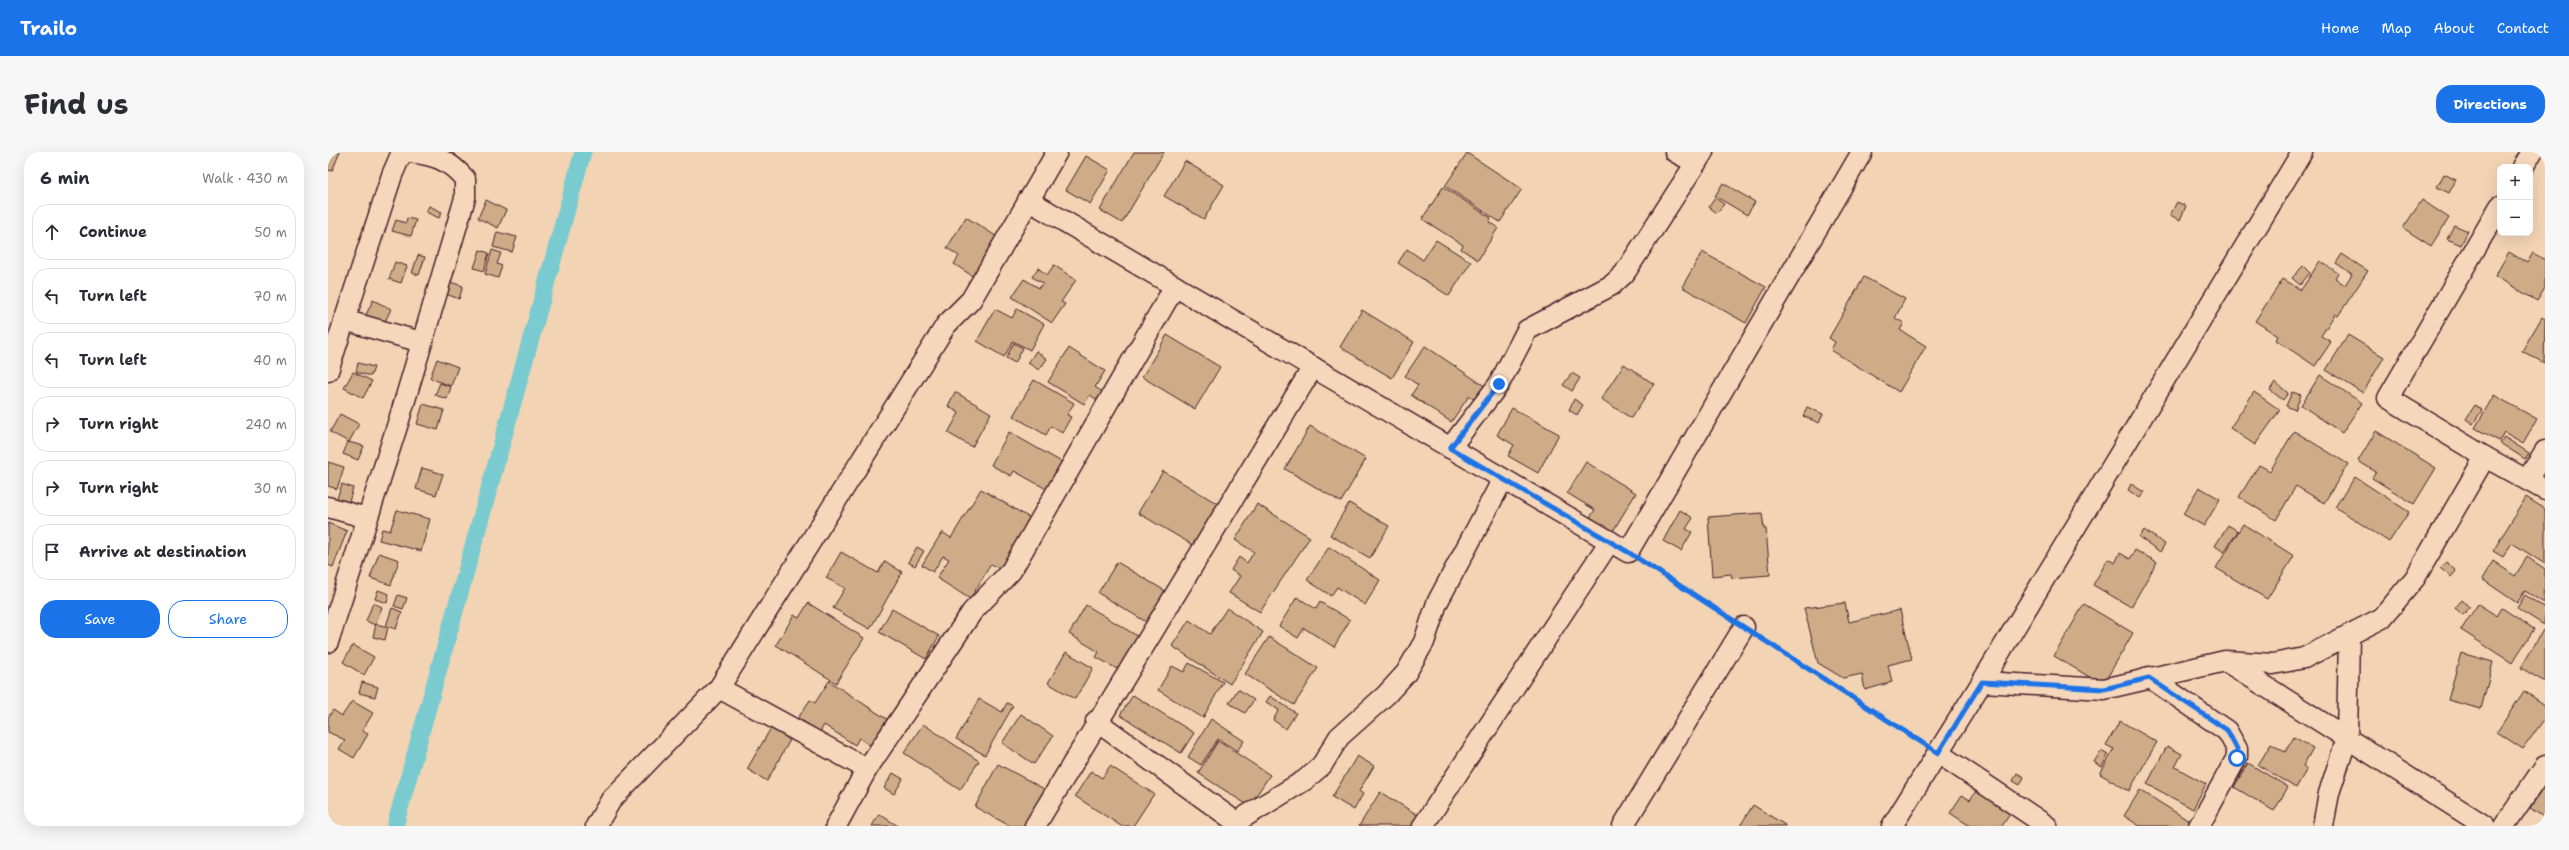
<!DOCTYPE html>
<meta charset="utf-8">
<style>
body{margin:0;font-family:"Shantell Sans",sans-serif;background:#f7f7f7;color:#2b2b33}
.controls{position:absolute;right:12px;top:12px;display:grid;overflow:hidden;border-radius:8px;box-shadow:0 4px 16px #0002}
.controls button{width:36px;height:36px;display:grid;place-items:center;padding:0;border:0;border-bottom:1px solid #e1e1e2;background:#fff;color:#2b2b33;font:20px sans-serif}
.stop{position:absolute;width:12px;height:12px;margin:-9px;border:3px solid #1a73e8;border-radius:50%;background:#fff}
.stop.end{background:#1a73e8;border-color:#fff;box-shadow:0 1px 4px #0008}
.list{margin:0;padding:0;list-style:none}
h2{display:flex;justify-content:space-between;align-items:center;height:52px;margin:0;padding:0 16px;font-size:17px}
h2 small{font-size:13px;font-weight:400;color:#7c7c81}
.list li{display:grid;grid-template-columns:26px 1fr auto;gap:12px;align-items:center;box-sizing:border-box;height:56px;margin:0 8px 8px;padding:0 8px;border:1px solid #e1e1e2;border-radius:16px}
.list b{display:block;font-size:15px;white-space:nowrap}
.list em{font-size:13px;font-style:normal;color:#7c7c81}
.actions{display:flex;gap:8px;padding:12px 16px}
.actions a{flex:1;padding:9px 0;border:1px solid #1a73e8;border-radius:16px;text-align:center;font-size:14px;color:#1a73e8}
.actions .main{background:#1a73e8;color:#fff}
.icon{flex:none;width:22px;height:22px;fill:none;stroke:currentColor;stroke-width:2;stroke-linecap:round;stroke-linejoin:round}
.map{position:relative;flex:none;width:2217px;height:674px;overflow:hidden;border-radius:16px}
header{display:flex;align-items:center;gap:24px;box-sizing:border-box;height:56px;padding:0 20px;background:#1a73e8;color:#fff}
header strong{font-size:19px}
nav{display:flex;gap:22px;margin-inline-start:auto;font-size:14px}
.intro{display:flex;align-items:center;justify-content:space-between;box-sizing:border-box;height:96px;padding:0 24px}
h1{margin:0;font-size:28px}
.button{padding:10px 18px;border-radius:16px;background:#1a73e8;color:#fff;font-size:14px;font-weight:700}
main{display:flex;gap:24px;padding:0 24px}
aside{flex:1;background:#fff;border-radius:16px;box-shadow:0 4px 16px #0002}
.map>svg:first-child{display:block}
</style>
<header>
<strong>Trailo</strong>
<nav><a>Home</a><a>Map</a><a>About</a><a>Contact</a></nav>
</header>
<div class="intro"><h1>Find us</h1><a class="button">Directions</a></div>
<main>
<aside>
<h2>6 min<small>Walk · 430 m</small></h2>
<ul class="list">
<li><svg class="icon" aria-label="ahead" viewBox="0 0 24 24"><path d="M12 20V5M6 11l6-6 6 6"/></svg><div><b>Continue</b></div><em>50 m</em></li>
<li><svg class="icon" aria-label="left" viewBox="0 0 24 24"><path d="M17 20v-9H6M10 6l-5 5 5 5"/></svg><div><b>Turn left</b></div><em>70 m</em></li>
<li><svg class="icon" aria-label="left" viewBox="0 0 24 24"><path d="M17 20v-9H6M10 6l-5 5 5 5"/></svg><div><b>Turn left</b></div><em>40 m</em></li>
<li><svg class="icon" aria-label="right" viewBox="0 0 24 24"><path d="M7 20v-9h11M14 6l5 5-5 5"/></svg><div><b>Turn right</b></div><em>240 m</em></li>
<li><svg class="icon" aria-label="right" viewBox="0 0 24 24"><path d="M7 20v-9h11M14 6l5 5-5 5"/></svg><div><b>Turn right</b></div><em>30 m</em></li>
<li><svg class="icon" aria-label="arrive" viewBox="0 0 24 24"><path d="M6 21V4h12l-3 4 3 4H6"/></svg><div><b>Arrive at destination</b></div></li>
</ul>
<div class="actions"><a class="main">Save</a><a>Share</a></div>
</aside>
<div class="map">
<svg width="2217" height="674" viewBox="0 0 2217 674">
<rect width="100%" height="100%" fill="#f2d4b4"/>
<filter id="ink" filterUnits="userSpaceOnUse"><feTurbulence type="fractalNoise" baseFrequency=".025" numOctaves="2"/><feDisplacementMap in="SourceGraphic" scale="8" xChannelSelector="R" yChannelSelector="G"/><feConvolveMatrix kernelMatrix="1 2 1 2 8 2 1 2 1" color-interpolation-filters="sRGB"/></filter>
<g filter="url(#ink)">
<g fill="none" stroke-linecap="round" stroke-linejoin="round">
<!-- canal -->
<polyline stroke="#79cbcf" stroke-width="17" points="67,674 255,0"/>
</g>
<!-- building -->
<g fill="#ceac87" stroke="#4a1f2b">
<polygon points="0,0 12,0 4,19 0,18"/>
<polygon points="806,0 836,0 794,71 772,58"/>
<polygon points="1139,1 1194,37 1172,70 1117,34"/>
<polygon points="758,4 782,18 762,52 738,38"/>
<polygon points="857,9 896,33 876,67 836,44"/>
<polygon points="2116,22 2128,28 2121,41 2109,35"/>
<polygon points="1395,31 1427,50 1419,63 1387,44"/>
<polygon points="1115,35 1163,66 1161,70 1170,76 1150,108 1133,97 1135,93 1094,67"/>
<polygon points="1387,46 1396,52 1389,61 1381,55"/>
<polygon points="158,48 178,58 170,76 150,66"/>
<polygon points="2094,48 2121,66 2103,94 2075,76"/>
<polygon points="1849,50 1858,54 1852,68 1842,63"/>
<polygon points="101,54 114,60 111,66 98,60"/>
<polygon points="638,65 674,88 649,127 626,112 631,104 619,96"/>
<polygon points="79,66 88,68 83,84 64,79 68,68 78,71"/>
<polygon points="2126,73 2140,79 2133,93 2119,87"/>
<polygon points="169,80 189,85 184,100 165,95"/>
<polygon points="1108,88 1143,110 1121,144 1070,111 1079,97 1095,108"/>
<polygon points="152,98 161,101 156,119 146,116"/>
<polygon points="164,98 173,101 169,112 174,114 170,126 157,122"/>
<polygon points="1374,100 1438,135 1418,171 1354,135"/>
<polygon points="2181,100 2199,111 2205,101 2217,108 2217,136 2209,149 2167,124"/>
<polygon points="2014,102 2040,119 2010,164 2007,162 1993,184 2003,190 1987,214 1948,188 1950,184 1927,169 1955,127 1973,138 1992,109 2010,121 2007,126 2017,133 2024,122 2008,111"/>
<polygon points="90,103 97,105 91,123 84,121"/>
<polygon points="67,110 79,114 73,131 61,127"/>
<polygon points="726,113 748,128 733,150 737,152 724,171 684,145 696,127 711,136 715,131 704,125 710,116 719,123"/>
<polygon points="1975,114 1982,121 1972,133 1964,126"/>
<polygon points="1536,125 1577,147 1567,166 1576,171 1572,178 1598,194 1571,240 1503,198 1507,190 1501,186"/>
<polygon points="122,130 135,134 131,147 118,142"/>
<polygon points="45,148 63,157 54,176 36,167"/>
<polygon points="667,157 684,166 689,157 716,172 702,198 685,189 676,205 649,189"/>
<polygon points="1034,158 1086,190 1064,226 1012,195"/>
<polygon points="2214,165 2217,167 2216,211 2194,199"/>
<polygon points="839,183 892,215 867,257 814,225"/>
<polygon points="2020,183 2056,205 2035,241 1998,218"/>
<polygon points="686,191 695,196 687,211 678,206"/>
<polygon points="1097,194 1161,237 1151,251 1141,244 1123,270 1083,243 1090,233 1077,224"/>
<polygon points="741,196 777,219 767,235 776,241 771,249 762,243 756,252 720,230"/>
<polygon points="708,199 719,207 711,218 700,211"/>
<polygon points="109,207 130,215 123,234 102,226"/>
<polygon points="30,211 46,215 43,224 28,220"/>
<polygon points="1296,212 1326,232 1303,266 1273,247"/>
<polygon points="25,220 44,229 35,246 16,236"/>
<polygon points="1244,221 1252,226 1244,239 1235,233"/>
<polygon points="1992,223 2034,251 2014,281 1973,253"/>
<polygon points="706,228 746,251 739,263 743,265 734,281 723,274 718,283 685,264"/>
<polygon points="1947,230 1960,241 1955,248 1942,238"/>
<polygon points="112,231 123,235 119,247 107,243"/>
<polygon points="627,240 663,261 644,295 620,281 631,261 620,254"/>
<polygon points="1926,240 1952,258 1927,293 1902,276"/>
<polygon points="1964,240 1973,243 1967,258 1958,254"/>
<polygon points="2166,243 2209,267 2195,291 2176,280 2171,289 2147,276"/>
<polygon points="1246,247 1255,253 1249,263 1241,258"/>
<polygon points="95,252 116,258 110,278 89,272"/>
<polygon points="2147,253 2154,258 2145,272 2138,267"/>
<polygon points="1479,255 1495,262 1491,271 1475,264"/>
<polygon points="1184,256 1231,282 1210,321 1180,304 1186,293 1169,283"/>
<polygon points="12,262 31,272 21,290 2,280"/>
<polygon points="982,274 1038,307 1013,350 957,317"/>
<polygon points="1966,279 2020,312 1996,351 1968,334 1948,368 1911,345 1931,313 1942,319"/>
<polygon points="2048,279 2108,316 2086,352 2044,326 2048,320 2030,309"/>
<polygon points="681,280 737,312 722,339 686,319 683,324 663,313"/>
<polygon points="2176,285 2201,301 2197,307 2172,291"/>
<polygon points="20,290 36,294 30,308 15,302"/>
<polygon points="0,310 16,315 9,337 0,334"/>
<polygon points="1258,310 1308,341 1285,379 1262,365 1267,358 1239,341"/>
<polygon points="94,316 115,322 108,343 88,337"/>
<polygon points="835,319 895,355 870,396 810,361"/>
<polygon points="2027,325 2081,360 2061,390 2007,355"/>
<polygon points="14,332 25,336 20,353 8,349"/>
<polygon points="1803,332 1816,340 1812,346 1800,338"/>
<polygon points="1871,335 1892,347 1876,374 1855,362"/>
<polygon points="653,337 707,369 676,420 663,412 642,447 609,426 621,407 615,404 605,420 594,413 614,380 623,386"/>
<polygon points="2198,345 2217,357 2217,412 2184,391 2175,405 2165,399"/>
<polygon points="1021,351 1061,374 1042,406 1002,383"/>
<polygon points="929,352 982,385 932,460 901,441 912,424 903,418 911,405 919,411 926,400 907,388"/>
<polygon points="69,358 102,367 93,399 51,388 54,377 62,379"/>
<polygon points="1352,358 1365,366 1358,377 1364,380 1353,399 1335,389"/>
<polygon points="1434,361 1436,377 1438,377 1442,423 1404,426 1403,422 1384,424 1380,365"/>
<polygon points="0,371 19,379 5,415 0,413"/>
<polygon points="1915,372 1966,404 1939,447 1888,416"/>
<polygon points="1900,373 1910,379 1896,400 1887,394"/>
<polygon points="1816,378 1837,392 1832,400 1811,385"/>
<polygon points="589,395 596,399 587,414 580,410"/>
<polygon points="1001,395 1052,428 1037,453 1009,435 1003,444 979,428"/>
<polygon points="1807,398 1829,410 1803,455 1765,433 1780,407 1787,411 1792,401 1802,407"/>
<polygon points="513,400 550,421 557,409 574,420 542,477 505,456 517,436 498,426"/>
<polygon points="51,401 71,408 63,433 42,426"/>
<polygon points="2199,405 2217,417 2216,451 2197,439 2189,451 2154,427 2165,409 2187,424"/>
<polygon points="789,410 844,443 825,474 770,441"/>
<polygon points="2118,410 2128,419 2123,425 2112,416"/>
<polygon points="50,438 61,442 59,451 47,447"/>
<polygon points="70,443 79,446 75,457 66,454"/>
<polygon points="2197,443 2217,456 2216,473 2189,456"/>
<polygon points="969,445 988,457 992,450 1022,468 1006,495 976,476 970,486 951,474"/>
<polygon points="2134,448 2142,455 2135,463 2127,456"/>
<polygon points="45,451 54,455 47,473 38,469"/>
<polygon points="480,451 536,486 508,531 448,493 466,463 471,466"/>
<polygon points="1517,451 1521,470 1572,458 1584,507 1560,513 1564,530 1537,538 1534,522 1515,526 1490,511 1476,456"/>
<polygon points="1756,452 1805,481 1775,533 1726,504"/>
<polygon points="2150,452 2169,464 2174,456 2206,477 2184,511 2133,478"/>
<polygon points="758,453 811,485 791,518 768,505 771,500 741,482"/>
<polygon points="64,456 74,460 68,477 58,474"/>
<polygon points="899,456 935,480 902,532 844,494 861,468 882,482"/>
<polygon points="564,457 611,484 598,507 551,480"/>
<polygon points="48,472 60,475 57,488 45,485"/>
<polygon points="2215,478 2217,479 2217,530 2193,516"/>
<polygon points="941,485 990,516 966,553 917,522"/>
<polygon points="25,493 46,505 36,523 15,510"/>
<polygon points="738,500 765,516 747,547 720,531"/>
<polygon points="2133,501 2165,510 2153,557 2120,548"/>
<polygon points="861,511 895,530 875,566 830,538 844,514 856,520"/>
<polygon points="501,529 560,568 543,594 531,586 527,593 496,573 492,580 470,566 482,548 487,551"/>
<polygon points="34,530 50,535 47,545 31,541"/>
<polygon points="910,537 926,548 917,561 901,551"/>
<polygon points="2196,539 2217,553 2217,566 2195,597 2169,580"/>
<polygon points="805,543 866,581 853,601 792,563"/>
<polygon points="942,544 968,561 958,577 945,568 951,558 938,550"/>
<polygon points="651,547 674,560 679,551 685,554 657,603 628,587"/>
<polygon points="24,549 45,561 34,579 40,582 26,606 11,597 17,588 0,580 0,566 5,558 14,564"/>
<polygon points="693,562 725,584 706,612 674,591"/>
<polygon points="883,567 916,589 909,599 890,587 873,613 860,605"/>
<polygon points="1792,569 1829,590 1801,639 1772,622 1786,597 1778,593"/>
<polygon points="595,572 651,609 632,638 576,601"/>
<polygon points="443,576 462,588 439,629 419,617"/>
<polygon points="1966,585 1985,596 1975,614 1979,617 1968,636 1930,613 1943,592 1957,600"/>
<polygon points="890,589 942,623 921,654 870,621"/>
<polygon points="1839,594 1854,602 1847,615 1878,632 1865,657 1819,632"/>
<polygon points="1773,599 1780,603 1774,615 1766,610"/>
<polygon points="1029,604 1046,614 1031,639 1035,642 1026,658 1004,645"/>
<polygon points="1920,611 1960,635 1946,659 1906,635"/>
<polygon points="670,612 718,638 699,674 682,674 647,655"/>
<polygon points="782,614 826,642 805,674 793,674 747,644 763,619 774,626"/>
<polygon points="565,621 575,627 566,642 556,636"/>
<polygon points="1689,621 1696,625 1692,633 1685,629"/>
<polygon points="1652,633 1686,656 1674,674 1642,674 1622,661 1634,643 1642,648"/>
<polygon points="2217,633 2217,666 2202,656"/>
<polygon points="1812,638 1866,672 1864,674 1812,674 1796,664"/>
<polygon points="1052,640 1093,665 1088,674 1031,674"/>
<polygon points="1425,653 1457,673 1457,674 1412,674"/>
<polygon points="551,662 570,674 544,674"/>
</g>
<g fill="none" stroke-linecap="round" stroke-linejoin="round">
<defs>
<g id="minor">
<polyline points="1347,0 1368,11"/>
<polyline points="2195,15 2204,0"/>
<polyline points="700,48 1300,400 1534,0"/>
<polyline points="2172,54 2060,246 2157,305 2217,338"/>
<polyline points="16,168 93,190"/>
<polyline points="0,219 64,23 74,0"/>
<polyline points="1122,296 1171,232 1199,178 1284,133 1296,122 1375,0"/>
<polyline points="2199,328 2217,299"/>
<polyline points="0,355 39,366"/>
<path d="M 0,490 L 71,268 L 137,46 L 137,27 C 121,8 107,3 82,0"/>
<polyline points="1899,510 2157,674"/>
<polyline points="1821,525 1899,579 1909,597 1909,605 1871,674"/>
<polyline points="1654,530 1776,537 1897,509 1945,512 1976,506 2054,466 2087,426 2157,305"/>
<polyline points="391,536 539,617 644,460 683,419 847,134"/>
<polyline points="768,569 908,670 977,628 994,613 1011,585 1058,543 1078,521 1096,490 1109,451 1175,327"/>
<polyline points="1610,601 1719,674"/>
<polyline points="268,674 283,648 391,536 618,173 643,148 729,0"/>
<polyline points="508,674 539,617"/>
<polyline points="707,674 985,215"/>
<polyline points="1095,674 1282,389"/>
<polyline points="1295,674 1416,475"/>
<polyline points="1564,674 1654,530 1974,0"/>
<polyline points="1995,674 2001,641 2019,586 2021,483"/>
<polyline points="2176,674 2217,614"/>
</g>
</defs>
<!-- minor casing -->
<use href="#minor" stroke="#4a1f2b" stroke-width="23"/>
<!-- path -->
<g stroke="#4a1f2b" stroke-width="2.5" stroke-dasharray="3 3" stroke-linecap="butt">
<polyline points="1314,409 1402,466"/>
<polyline points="1430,484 1595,591"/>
</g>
<!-- minor -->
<use href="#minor" stroke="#f5d8bc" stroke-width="20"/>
</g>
</g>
<g fill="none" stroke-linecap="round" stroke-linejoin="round" filter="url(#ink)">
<!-- route -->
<polyline stroke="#1a73e8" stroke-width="5" points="1171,232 1122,296 1300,400 1610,601 1654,530 1776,537 1821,526 1899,578 1909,597 1909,606"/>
</g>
</svg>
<div class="controls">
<button>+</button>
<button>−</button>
</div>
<div class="stop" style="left:1909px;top:606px"></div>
<div class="stop end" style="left:1171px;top:232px"></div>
</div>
</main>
